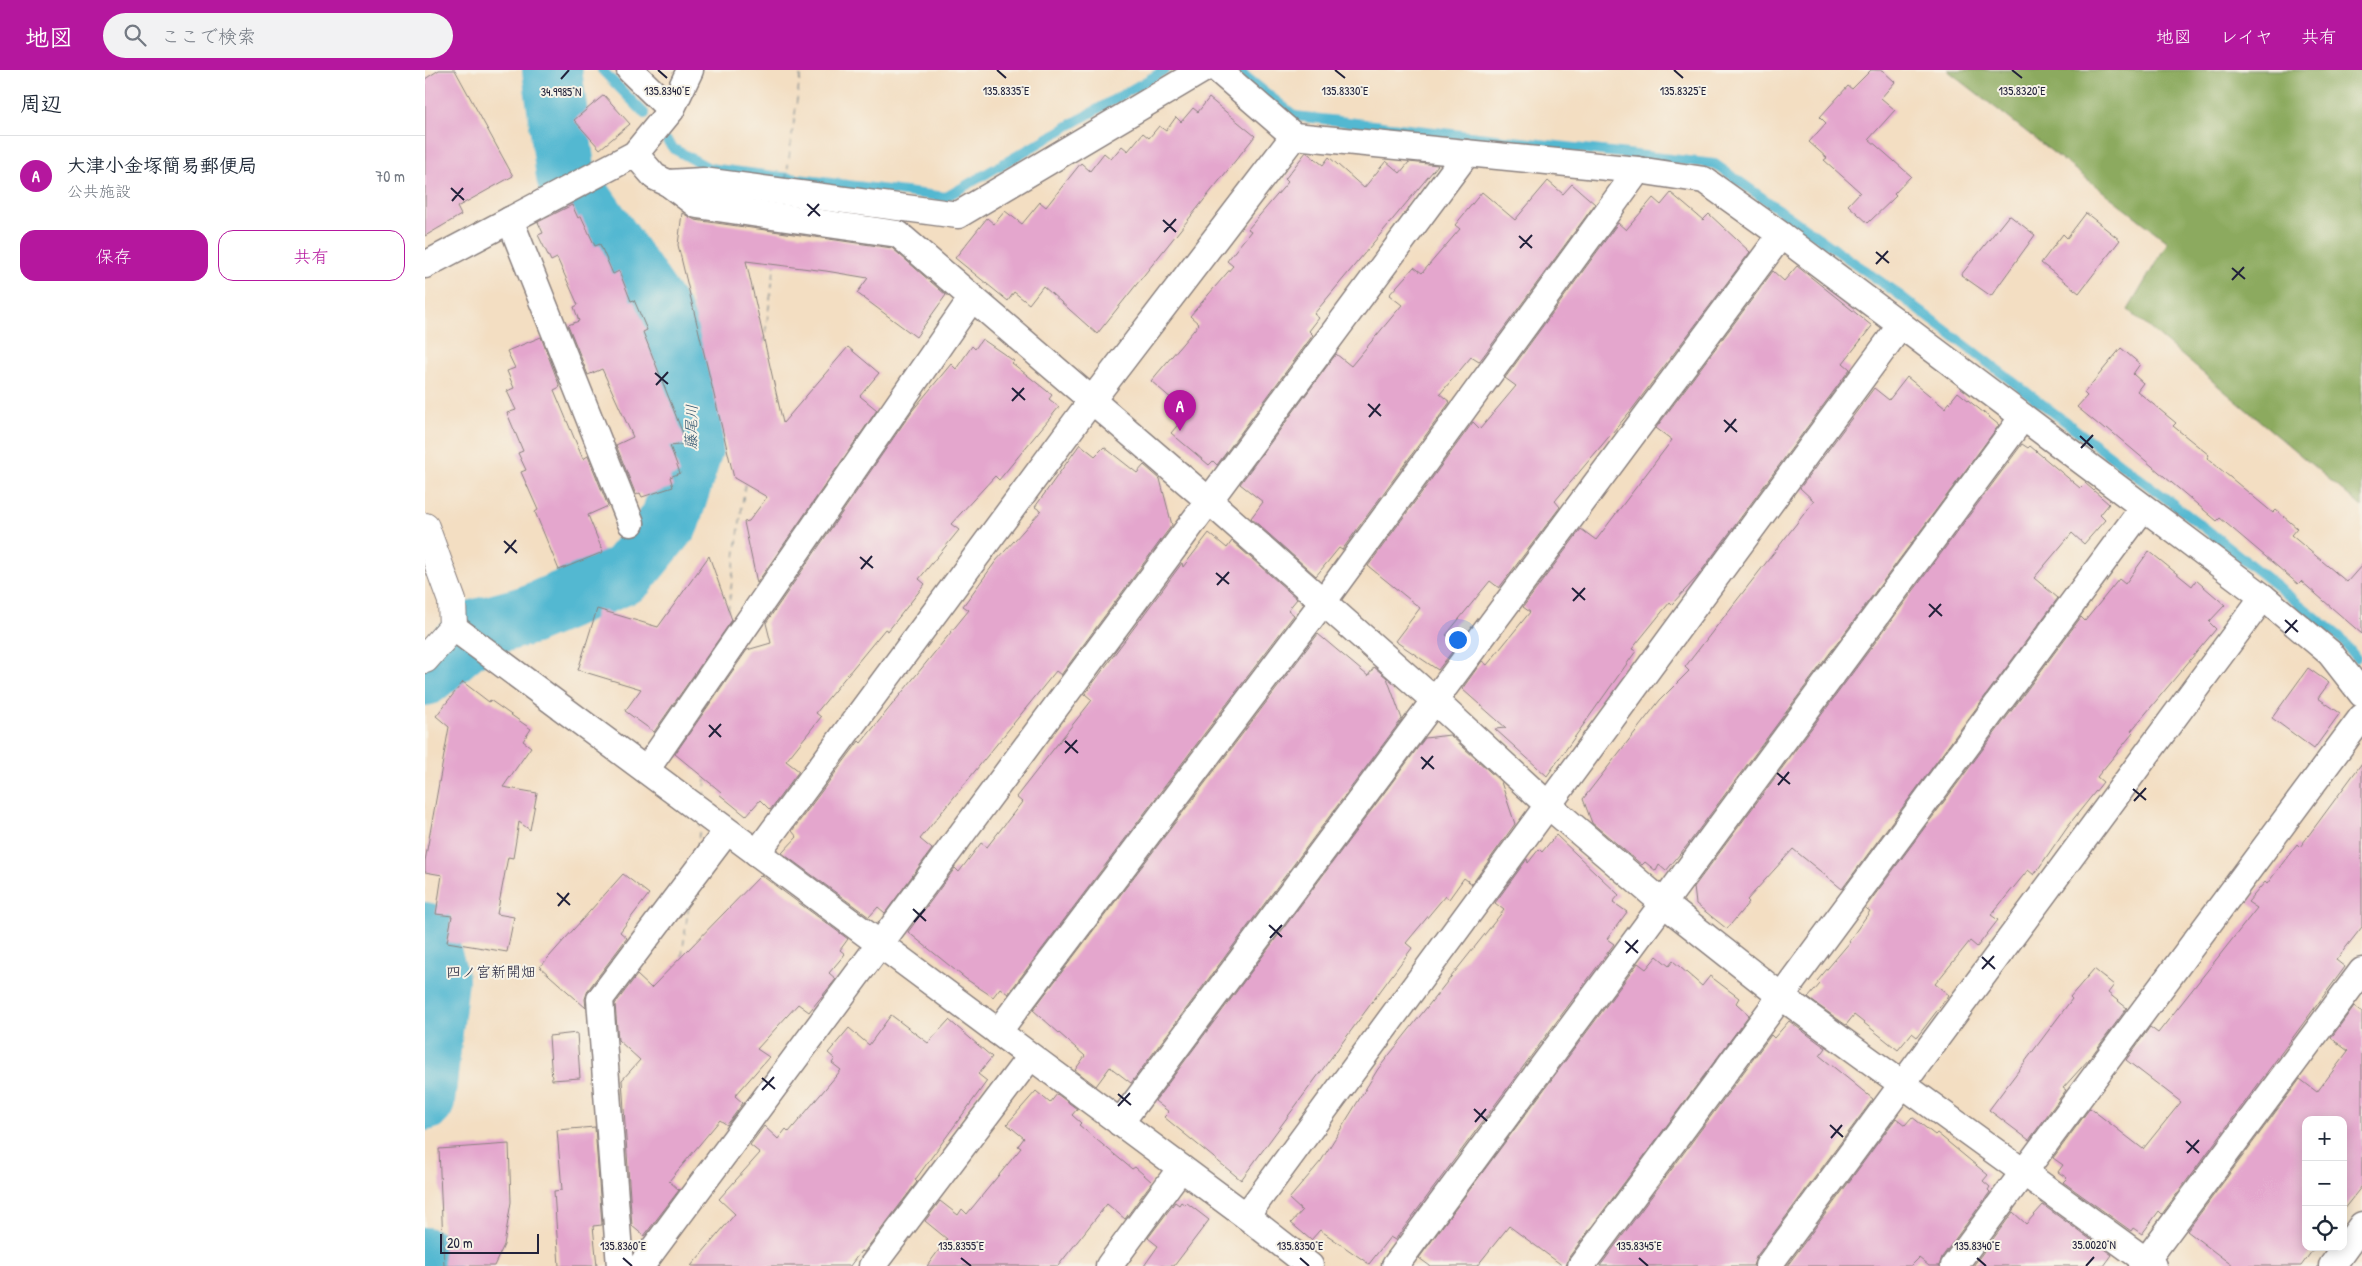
<!DOCTYPE html>
<html lang="ja">
<meta charset="utf-8">
<style>
body{margin:0;font-family:"Patrick Hand","Klee One",sans-serif;background:#f2f2f3;color:#1f2937}
.controls{position:absolute;right:15px;bottom:15px;display:grid;overflow:hidden;border-radius:10px;box-shadow:0 2px 12px #0003}
.controls button{width:45px;height:45px;display:grid;place-items:center;padding:0;border:0;border-bottom:1px solid #e0e1e3;background:#fff;color:#1f2937;font:25px sans-serif}
.scale{position:absolute;left:15px;bottom:12px;width:99px;box-sizing:border-box;padding-left:5px;border:2px solid #22223b;border-top:0;font-size:14px;line-height:18px;white-space:nowrap;color:#22223b;-webkit-text-stroke:4px #f7f3e8;paint-order:stroke}
.you{position:absolute;left:1032px;top:569px;width:18px;height:18px;margin:-12px;border:4px solid #fff;border-radius:50%;background:#1a73e8;box-shadow:0 0 0 8px #1a73e833}
.badge{display:grid;place-items:center;width:32px;height:32px;border-radius:50%;background:#b5179e;color:#fff;font-size:16px;font-weight:700}
.pin{position:absolute;translate:-50% -41px;filter:drop-shadow(0 1px 2px #0008)}
.pin::after{content:'';position:absolute;top:26px;width:18px;height:15px;background:inherit;clip-path:polygon(0 0,100% 0,50% 100%)}
.list{margin:0;padding:0;list-style:none}
h2{display:flex;justify-content:space-between;align-items:center;height:65px;margin:0;padding:0 20px;font-size:21px}
h2 small{font-size:16px;font-weight:400;color:#747a83}
.list li{display:grid;grid-template-columns:32px 1fr auto;gap:15px;align-items:center;box-sizing:border-box;height:80px;padding:0 20px;border-top:1px solid #e0e1e3}
.list b{display:block;font-size:19px;white-space:nowrap}
.list p{margin:0;font-size:16px;white-space:nowrap;color:#747a83}
.list em{font-size:16px;font-style:normal;color:#747a83}
.actions{display:flex;gap:10px;padding:15px 20px}
.actions a{flex:1;padding:11px 0;border:1px solid #b5179e;border-radius:15px;text-align:center;font-size:18px;color:#b5179e}
.actions .main{background:#b5179e;color:#fff}
.icon{flex:none;width:28px;height:28px;fill:none;stroke:currentColor;stroke-width:2;stroke-linecap:round;stroke-linejoin:round}
.map{position:relative;flex:none;width:1937px;height:1196px;overflow:hidden}
header{display:flex;align-items:center;gap:30px;box-sizing:border-box;height:70px;padding:0 25px;background:#b5179e;color:#fff}
header strong{font-size:24px}
nav{display:flex;gap:28px;margin-inline-start:auto;font-size:18px}
.search{width:350px;height:45px;background:#f2f2f3;display:flex;align-items:center;gap:12px;box-sizing:border-box;padding:0 18px;border-radius:28px;color:#747a83;font-size:19px}
main{display:flex}
aside{flex:1;background:#fff}
.map>svg:first-child{display:block}
</style>
<header>
<strong>地図</strong>
<div class="search"><svg class="icon" aria-label="search" viewBox="0 0 24 24"><circle cx="10" cy="10" r="6"/><path d="M15 15l6 6"/></svg>ここで検索</div>
<nav><a>地図</a><a>レイヤ</a><a>共有</a></nav>
</header>
<main>
<aside>
<h2>周辺<small></small></h2>
<ul class="list">
<li><span class="badge">A</span><div><b>大津小金塚簡易郵便局</b><p>公共施設</p></div><em>70 m</em></li>
</ul>
<div class="actions"><a class="main">保存</a><a>共有</a></div>
</aside>
<div class="map">
<svg width="1937" height="1196" viewBox="0 0 1937 1196">
<rect width="100%" height="100%" fill="#f7f3e8"/>
<filter id="ink" filterUnits="userSpaceOnUse"><feTurbulence type="fractalNoise" baseFrequency=".02" numOctaves="2"/><feDisplacementMap in="SourceGraphic" scale="10" xChannelSelector="R" yChannelSelector="G"/><feConvolveMatrix kernelMatrix="1 2 1 2 8 2 1 2 1" color-interpolation-filters="sRGB"/></filter>
<filter id="wash" filterUnits="userSpaceOnUse"><feTurbulence type="fractalNoise" baseFrequency=".0096" numOctaves="4" result="noise"/><feDisplacementMap in="SourceGraphic" scale="20" xChannelSelector="R" yChannelSelector="G"/><feGaussianBlur stdDeviation="1.12" result="paint"/><feColorMatrix in="noise" values="0 0 0 0 0 0 0 0 0 0 0 0 0 0 0 0 0 1.4 0 .05"/><feComposite in="paint" operator="in"/></filter>
<g filter="url(#wash)">
<rect width="100%" height="100%" fill="#f3dec2"/>
<!-- forest -->
<polygon fill="#8caa5e" stroke="#57664c" points="1522,0 1937,0 1937,437 1703,240 1743,172"/>
<g fill="none" stroke-linecap="round" stroke-linejoin="round">
<!-- stream -->
<g stroke="#52b8d1" stroke-width="10">
<polyline points="177,0 220,44"/>
<polyline points="815,2 870,46 1290,94 1473,224 1781,459 1915,567 1931,588"/>
<polyline points="242,71 249,79 284,98 521,127 740,0"/>
</g>
<!-- river -->
<g stroke="#52b8d1" stroke-width="60">
<polyline points="0,606 56,558 104,545 201,504 245,450 268,379 266,315 238,246 141,106 127,0"/>
<polyline points="0,862 14,909 0,1031"/>
<polyline points="0,1187 5,1196"/>
</g>
<!-- ferry -->
<g stroke="#335670" stroke-width="1" stroke-dasharray="6 5" stroke-linecap="butt">
<polyline points="361,110 376,0"/>
<polyline points="339,273 350,193"/>
<polyline points="303,541 320,414"/>
<polyline points="279,727 281,709"/>
<polyline points="272,779 275,756"/>
<polyline points="257,886 264,832"/>
</g>
</g>
<g id="blocks">
<!-- building -->
<g fill="#e4a6cd">
<polygon points="14,0 30,0 88,106 32,137 36,145 0,166 0,9"/>
<polygon points="1446,0 1457,0 1470,12 1456,28 1470,40 1444,69 1486,106 1469,124 1471,126 1443,153 1423,135 1435,122 1399,90 1402,88 1384,72 1401,53 1395,47 1423,16 1427,19"/>
<polygon points="179,25 205,54 175,79 149,50"/>
<polygon points="784,28 830,66 672,264 618,216 604,234 589,222 583,231 530,188 562,148 569,154 580,141 597,154 615,132 621,137 656,93 665,101 679,83 686,89 697,76 703,81 718,63 724,68 734,56 741,61 751,47 756,52 768,38 773,42"/>
<polygon points="881,82 898,95 904,87 939,118 961,91 975,103 984,92 1013,95 889,244 894,248 884,261 888,265 792,395 788,391 784,395 746,363 763,343 726,311 774,254 765,246 808,196 802,191 826,161 823,159 863,112 860,109"/>
<polygon points="1123,111 1138,124 1147,114 1170,134 1054,292 1046,287 1015,324 1025,332 917,480 914,478 891,506 826,448 838,432 815,414 911,284 926,296 977,235 964,225 989,197 997,203 1035,159 1030,155 1057,122 1090,150"/>
<polygon points="1246,123 1278,150 1284,144 1325,182 1208,338 1130,431 1135,437 1074,518 1065,511 1021,565 1033,574 1013,600 970,571 995,538 943,496 1048,352 1055,359 1091,316 1080,308 1193,153 1201,160 1228,128 1236,135"/>
<polygon points="147,135 153,148 156,146 170,176 175,174 188,204 194,201 206,231 209,230 222,260 218,262 262,374 245,376 255,403 245,407 248,417 217,427 215,423 211,425 191,375 208,367 177,299 163,305 143,255 154,251 149,237 153,235 132,188 126,191 113,165 118,163 113,152"/>
<polygon points="257,143 270,150 467,178 521,225 491,267 432,223 443,208 401,201 321,191 358,353 423,277 454,303 435,326 452,340 332,513 319,452 324,451 342,427 309,408 253,175"/>
<polygon points="1661,143 1695,170 1654,223 1616,193 1638,164 1642,168"/>
<polygon points="1584,145 1610,165 1566,226 1536,205"/>
<polygon points="1372,196 1447,256 1418,293 1425,299 1272,507 1247,534 1245,532 1207,579 1211,581 1122,706 1070,659 1081,658 1037,619 1057,591 1062,595 1105,542 1098,537 1156,459 1171,470 1247,370 1231,358 1348,201 1359,211"/>
<polygon points="116,267 135,317 129,320 158,389 163,386 183,436 163,445 178,482 134,500 110,442 113,440 96,402 101,400 93,383 98,381 82,343 91,340 82,321 89,318 82,301 90,298 82,281"/>
<polygon points="557,269 589,291 587,293 627,325 624,329 634,337 574,410 570,406 526,454 534,460 494,509 500,514 463,561 460,559 391,643 396,647 361,691 374,701 345,740 335,730 321,746 294,724 296,722 250,684 322,580 346,573 341,553 487,341 526,294 531,299 547,276 550,279"/>
<polygon points="1696,278 1715,294 1708,304 1718,313 1712,321 1751,353 1748,356 1784,385 1782,388 1848,443 1851,440 1872,458 1866,465 1922,512 1937,495 1937,564 1876,511 1873,514 1795,448 1792,451 1682,358 1680,360 1652,337 1662,326 1659,323"/>
<polygon points="1482,307 1520,338 1533,322 1574,355 1264,773 1241,801 1234,795 1231,801 1220,792 1217,795 1167,753 1158,729 1235,630 1264,601 1260,597 1389,431 1375,418 1449,318 1464,330"/>
<polygon points="655,374 670,386 679,377 712,403 719,395 735,409 747,455 636,605 631,601 495,769 507,779 460,843 453,837 444,847 357,783 372,767 367,761 434,671 436,673 544,540 538,536 571,491 616,441 610,437"/>
<polygon points="1597,374 1603,378 1605,376 1655,418 1660,413 1684,434 1675,445 1680,450 1659,474 1647,463 1609,508 1633,528 1417,819 1368,779 1322,830 1324,832 1302,859 1271,834 1269,817"/>
<polygon points="784,463 802,478 807,471 872,529 863,540 869,545 583,924 575,918 568,927 541,909 483,862 530,798 534,802 556,773 562,777 597,732 591,727 667,630 660,624 757,493 758,497"/>
<polygon points="1724,481 1767,516 1771,510 1800,535 1784,552 1791,559 1706,661 1708,663 1672,707 1678,712 1642,757 1609,805 1603,800 1566,845 1573,850 1552,877 1545,871 1510,914 1524,925 1492,967 1487,963 1473,980 1429,945 1421,955 1383,928 1395,914 1392,911 1425,872 1424,871 1445,841 1440,838 1656,547 1660,551 1694,509 1700,514"/>
<polygon points="284,486 307,550 229,662 200,641 216,619 153,600 172,539 233,557"/>
<polygon points="893,564 943,606 949,597 962,608 977,649 706,1013 685,997 671,1016 650,1000 660,986 608,940"/>
<polygon points="1883,598 1904,613 1893,628 1915,643 1889,679 1847,648"/>
<polygon points="38,612 64,632 65,630 106,659 98,671 106,677 78,717 112,723 105,760 94,752 88,788 83,787 72,844 89,847 82,882 22,872 27,846 11,844 17,805 0,802 0,791 24,657 11,646"/>
<polygon points="1025,665 1076,712 1090,754 1047,814 1039,808 1024,829 1020,826 981,873 987,878 816,1110 739,1047 744,1042 730,1031 1000,668"/>
<polygon points="1937,693 1937,857 1911,890 1920,897 1737,1144 1734,1141 1717,1164 1708,1158 1706,1161 1638,1112 1642,1108 1633,1102 1638,1095 1628,1088 1665,1038 1718,1079 1756,1032 1701,990 1725,957 1733,963 1832,838 1823,832 1840,812 1842,814 1872,774 1875,777"/>
<polygon points="1131,765 1194,825 1188,832 1202,842 1182,869 1189,874 970,1170 965,1167 944,1194 895,1160 886,1170 866,1153 877,1141 864,1129 896,1091 953,999 1079,840 1070,833 1102,789 1103,793 1114,779 1117,782"/>
<polygon points="198,804 224,824 195,862 202,868 163,920 160,929 161,938 115,897"/>
<polygon points="336,805 423,869 415,880 420,884 404,903 411,909 384,942 373,934 332,979 344,987 310,1026 318,1033 302,1055 295,1050 244,1111 254,1120 219,1166 207,1156 197,1010 215,990 193,970 190,934 212,905 226,918"/>
<polygon points="1232,886 1244,896 1248,891 1277,916 1285,906 1314,928 1311,933 1324,945 1144,1187 1141,1196 1138,1196 1084,1156 1052,1196 1005,1196 994,1188 1213,893 1221,899"/>
<polygon points="1669,899 1689,915 1683,923 1702,938 1665,988 1638,1018 1641,1020 1604,1070 1564,1040 1647,929 1645,927"/>
<polygon points="1929,936 1937,942 1937,1116 1918,1140 1918,1050 1881,1050 1881,1177 1890,1177 1876,1196 1808,1196 1762,1161 1875,1009 1892,1022 1923,981 1906,968"/>
<polygon points="466,945 503,973 524,950 567,987 553,1004 562,1011 490,1110 492,1112 439,1182 436,1181 425,1196 266,1196 310,1144 294,1129 335,1083 325,1075 339,1056 353,1069 361,1059 364,1062 416,1000 407,993 410,989 403,983 424,958 444,975"/>
<polygon points="1364,951 1401,978 1395,986 1448,1029 1331,1187 1328,1196 1175,1196 1346,965 1349,968"/>
<polygon points="152,963 155,1008 127,1010 124,966"/>
<polygon points="611,1021 625,1033 632,1024 652,1039 647,1045 656,1053 654,1055 707,1099 710,1097 727,1112 700,1149 682,1134 633,1196 502,1196 522,1169 500,1151 515,1131 533,1145 537,1139 542,1144 596,1078 593,1076 599,1068 582,1054"/>
<polygon points="1487,1047 1510,1065 1512,1063 1563,1105 1558,1111 1565,1117 1563,1120 1565,1122 1517,1187 1514,1196 1504,1196 1494,1188 1486,1196 1362,1196 1471,1048 1480,1055"/>
<polygon points="170,1057 177,1155 168,1156 172,1196 134,1196 129,1121 137,1120 132,1060"/>
<polygon points="84,1074 86,1132 79,1175 69,1196 19,1196 14,1079"/>
<polygon points="750,1132 754,1135 756,1132 760,1135 762,1133 784,1150 749,1196 719,1196 733,1176 723,1168"/>
<polygon points="1618,1135 1687,1185 1679,1196 1548,1196 1588,1142 1601,1154"/>
</g>
</g>
</g>
<g filter="url(#ink)">
<use href="#blocks" fill-opacity="0" stroke="#8a807e" stroke-width="1"/>
<g fill="none" stroke-linecap="round" stroke-linejoin="round">
<defs>
<g id="minor">
<polyline points="205,0 246,40"/>
<polyline points="793,0 869,66 1213,100 1279,110 1356,165 1838,527 1905,583 1937,624"/>
<polyline points="210,84 230,107 243,113 272,135 473,164 783,430 1010,631 1123,735 1238,833 1357,927 1728,1196"/>
<polyline points="243,113 278,111 533,145 777,0"/>
<polyline points="85,150 206,453"/>
<polyline points="0,195 210,84 246,40 265,0"/>
<polyline points="28,557 821,1146 885,1196"/>
<polyline points="221,700 547,228"/>
<polyline points="332,783 667,330 869,66"/>
<polyline points="573,962 898,532 1213,100"/>
<polyline points="695,1053 1356,165"/>
<polyline points="821,1146 1476,255"/>
<polyline points="195,1196 175,929 302,761"/>
<polyline points="216,1196 1042,83"/>
<polyline points="447,1196 605,987"/>
<polyline points="684,1196 756,1098"/>
<polyline points="970,1196 1598,347"/>
<polyline points="1156,1196 1718,438"/>
<polyline points="1343,1196 1838,527"/>
<polyline points="1529,1196 1937,647"/>
<polyline points="1717,1196 1937,901"/>
<polyline points="1907,1196 1937,1155"/>
</g>
<polyline id="tertiary" points="0,457 27,531 28,557 0,589"/>
</defs>
<!-- minor casing -->
<use href="#minor" stroke="#8a807e" stroke-width="29"/>
<!-- tertiary casing -->
<use href="#tertiary" stroke="#8a807e" stroke-width="30"/>
<!-- minor -->
<use href="#minor" stroke="#fff" stroke-width="26"/>
<!-- tertiary -->
<use href="#tertiary" stroke="#fff" stroke-width="28"/>
</g>
</g>
<!-- ticks -->
<path fill="none" stroke="#22223b" stroke-width="2" d="M 233,0 L 242,8M 572,0 L 581,8M 910,0 L 920,8M 1249,0 L 1258,8M 1587,0 L 1597,8M 136,9 L 144,0M 26,118 L 39,130M 27,131 L 38,118M 382,134 L 395,146M 383,146 L 394,134M 738,150 L 751,162M 739,162 L 751,149M 1094,166 L 1107,178M 1095,178 L 1107,165M 1451,182 L 1464,193M 1451,194 L 1463,181M 1807,198 L 1820,209M 1807,210 L 1819,197M 230,303 L 243,314M 231,315 L 243,302M 587,318 L 600,330M 587,331 L 599,318M 943,334 L 956,346M 944,347 L 955,334M 1299,350 L 1312,362M 1300,362 L 1311,349M 1655,366 L 1668,378M 1656,378 L 1668,365M 79,471 L 92,483M 80,483 L 91,470M 435,487 L 448,498M 436,499 L 447,486M 791,503 L 804,514M 792,515 L 804,502M 1147,518 L 1160,530M 1148,531 L 1160,518M 1504,534 L 1517,546M 1504,547 L 1516,534M 1860,550 L 1873,562M 1860,563 L 1872,550M 284,655 L 296,667M 284,667 L 296,654M 640,671 L 653,683M 640,683 L 652,670M 996,687 L 1009,699M 997,699 L 1008,686M 1352,703 L 1365,714M 1353,715 L 1364,702M 1708,719 L 1721,730M 1709,731 L 1721,718M 132,823 L 145,835M 133,836 L 144,823M 488,839 L 501,851M 489,852 L 500,839M 844,855 L 857,867M 845,868 L 857,855M 1200,871 L 1213,883M 1201,883 L 1213,870M 1557,887 L 1570,899M 1557,899 L 1569,886M 337,1008 L 350,1019M 337,1020 L 349,1007M 693,1024 L 706,1035M 693,1036 L 705,1023M 1049,1039 L 1062,1051M 1050,1052 L 1061,1039M 1405,1055 L 1418,1067M 1406,1068 L 1417,1055M 1761,1071 L 1774,1083M 1762,1083 L 1774,1070M 198,1188 L 207,1196M 536,1188 L 546,1196M 875,1188 L 884,1196M 1214,1188 L 1223,1196M 1552,1188 L 1561,1196M 1661,1196 L 1669,1187"/>
<g text-anchor="middle" dominant-baseline="central" stroke-width="4" stroke-linejoin="round" paint-order="stroke">
<!-- water labels -->
<g font-size="15" font-style="italic" fill="#335670" stroke="#f7f3e8">
<text transform="translate(266 357) rotate(-89)">藤尾川</text>
</g>
<!-- neighbourhood labels -->
<g font-size="15" fill="#22223b" stroke="#f7f3e8">
<text x="66" y="901">四ノ宮新開畑</text>
</g>
</g>
<g font-size="12" text-anchor="middle" fill="#22223b" stroke="#f7f3e8" stroke-width="4" stroke-linejoin="round" paint-order="stroke">
<text x="920" y="25">135.8330°E</text>
<text x="242" y="25">135.8340°E</text>
<text x="581" y="25">135.8335°E</text>
<text x="1258" y="25">135.8325°E</text>
<text x="1597" y="25">135.8320°E</text>
<text x="136" y="26">34.9985°N</text>
<text x="1669" y="1179">35.0020°N</text>
<text x="198" y="1180">135.8360°E</text>
<text x="536" y="1180">135.8355°E</text>
<text x="875" y="1180">135.8350°E</text>
<text x="1214" y="1180">135.8345°E</text>
<text x="1552" y="1180">135.8340°E</text>
</g>
</svg>
<div class="controls">
<button>+</button>
<button>−</button>
<button><svg class="icon" aria-label="locate" viewBox="0 0 24 24"><circle cx="12" cy="12" r="6"/><path d="M12 2v4M12 18v4M2 12h4M18 12h4"/></svg></button>
</div>
<div class="scale">20 m</div>
<div class="you"></div>
<div class="pin badge" style="left:755px;top:361px">A</div>
</div>
</main>
